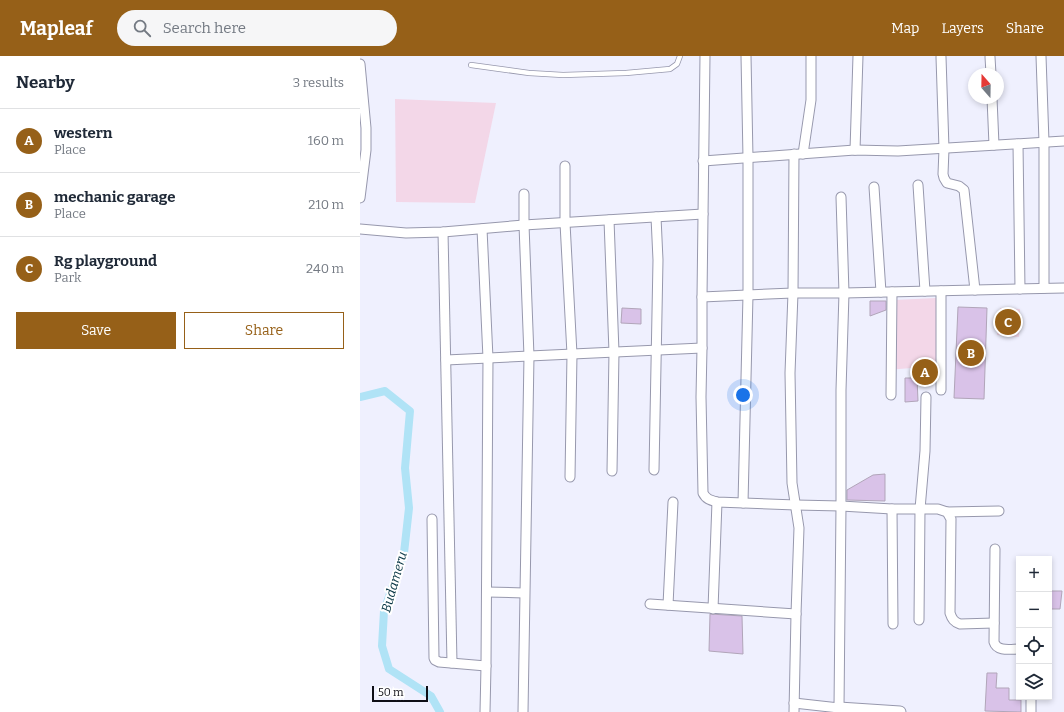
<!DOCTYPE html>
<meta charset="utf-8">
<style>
body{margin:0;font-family:Bitter,serif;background:#f6f6f7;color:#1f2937}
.controls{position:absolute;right:12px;bottom:12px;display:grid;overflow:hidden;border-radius:0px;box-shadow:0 2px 6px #0003}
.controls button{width:36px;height:36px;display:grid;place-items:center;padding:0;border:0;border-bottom:1px solid #e0e1e3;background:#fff;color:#1f2937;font:20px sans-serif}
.compass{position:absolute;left:608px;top:12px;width:36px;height:36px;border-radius:50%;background:#fff;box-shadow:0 2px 6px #0003;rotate:340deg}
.scale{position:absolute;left:12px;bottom:10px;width:56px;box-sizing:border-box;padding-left:4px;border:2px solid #0e0e16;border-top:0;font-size:11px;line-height:14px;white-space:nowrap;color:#0e0e16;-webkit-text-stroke:3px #fff;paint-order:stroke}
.you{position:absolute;left:383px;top:339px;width:14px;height:14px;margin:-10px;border:3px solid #fff;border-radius:50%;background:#1a73e8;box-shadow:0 0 0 6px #1a73e833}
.badge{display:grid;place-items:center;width:26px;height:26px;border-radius:50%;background:#966018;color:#fff;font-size:13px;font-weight:700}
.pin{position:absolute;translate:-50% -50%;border:2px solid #fff;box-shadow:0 1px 4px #0006}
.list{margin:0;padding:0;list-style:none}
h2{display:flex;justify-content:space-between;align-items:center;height:52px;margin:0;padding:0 16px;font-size:17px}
h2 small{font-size:13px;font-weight:400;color:#747a83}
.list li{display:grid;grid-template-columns:26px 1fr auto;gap:12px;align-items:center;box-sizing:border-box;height:64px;padding:0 16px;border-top:1px solid #e0e1e3}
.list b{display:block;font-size:15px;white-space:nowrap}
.list p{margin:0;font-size:13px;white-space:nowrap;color:#747a83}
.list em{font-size:13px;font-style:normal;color:#747a83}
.actions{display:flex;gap:8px;padding:12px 16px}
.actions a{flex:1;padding:9px 0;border:1px solid #966018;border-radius:0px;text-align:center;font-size:14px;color:#966018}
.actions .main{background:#966018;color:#fff}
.icon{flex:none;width:22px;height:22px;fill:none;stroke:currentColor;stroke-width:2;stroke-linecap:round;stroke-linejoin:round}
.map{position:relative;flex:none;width:704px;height:656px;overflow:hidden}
header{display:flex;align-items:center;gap:24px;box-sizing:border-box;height:56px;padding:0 20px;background:#966018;color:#fff}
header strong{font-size:19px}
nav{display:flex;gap:22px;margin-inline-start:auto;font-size:14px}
.search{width:280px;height:36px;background:#f6f6f7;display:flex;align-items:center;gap:10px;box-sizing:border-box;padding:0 14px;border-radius:22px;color:#747a83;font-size:15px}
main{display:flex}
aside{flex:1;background:#fff}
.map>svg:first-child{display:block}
</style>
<header>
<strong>Mapleaf</strong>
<div class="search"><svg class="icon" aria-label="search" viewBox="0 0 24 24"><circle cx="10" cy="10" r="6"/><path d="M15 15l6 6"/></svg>Search here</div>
<nav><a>Map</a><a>Layers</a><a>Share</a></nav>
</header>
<main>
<aside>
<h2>Nearby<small>3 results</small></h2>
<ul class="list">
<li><span class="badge">A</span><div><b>western</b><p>Place</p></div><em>160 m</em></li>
<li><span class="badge">B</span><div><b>mechanic garage</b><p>Place</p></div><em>210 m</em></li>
<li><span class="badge">C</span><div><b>Rg playground</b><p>Park</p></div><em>240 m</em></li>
</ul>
<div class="actions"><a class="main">Save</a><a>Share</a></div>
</aside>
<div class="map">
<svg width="704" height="656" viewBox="0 0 704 656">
<rect width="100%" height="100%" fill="#eff0fe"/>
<!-- green -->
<g fill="#f3d7e8">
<polygon points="35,43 136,47 115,147 36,146"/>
<polygon points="576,242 576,310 527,314 535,244"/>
<polygon points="640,252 660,253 659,281 637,279"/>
</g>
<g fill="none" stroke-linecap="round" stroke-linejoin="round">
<!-- canal -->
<polyline stroke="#b0e3f6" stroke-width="8" points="0,341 25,335 50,355 45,412 49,452 44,497 24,555 22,590 29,613 71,640 80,656"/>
</g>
<!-- building -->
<g fill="#d9c2e8" stroke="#b1a5b9">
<polygon points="510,245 526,245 526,254 510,260"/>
<polygon points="598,251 627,252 624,343 594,342"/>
<polygon points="262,252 281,253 281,268 261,267"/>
<polygon points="558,310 573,311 573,321 557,322"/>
<polygon points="545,322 557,322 558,345 545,346"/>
<polygon points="525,418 525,445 487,444 487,434 513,419"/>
<polygon points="689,535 702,535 700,553 689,553"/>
<polygon points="350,558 382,560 383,598 349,595"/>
<polygon points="627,617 637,617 636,632 649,632 649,644 661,644 661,656 625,655"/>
</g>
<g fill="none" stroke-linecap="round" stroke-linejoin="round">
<defs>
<polyline id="service" points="111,9 169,17 203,19 266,17 310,13 317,8 320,0"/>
<g id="minor">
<path d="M 345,0 L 342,241 L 342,292 L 341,341 L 343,437 C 346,443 350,444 357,446 L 436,449 L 481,450 L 532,453 L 578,453 L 587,456 L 591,463 L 590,557 C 592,563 594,566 600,568 L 634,567"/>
<polyline points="681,0 684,86 684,232"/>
<polyline points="581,1 584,93 583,118 584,122 587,127 599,130 604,134 615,234"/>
<polyline points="630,1 631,18"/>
<polyline points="0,8 6,72 6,94 0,142"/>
<polyline points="632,42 634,89"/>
<polyline points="658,88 660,233"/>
<polyline points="495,94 498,0"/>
<polyline points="443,98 451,44 451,0"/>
<polyline points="343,105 495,94 538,95 704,85"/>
<polyline points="205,110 205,167 212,298 210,421"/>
<polyline points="558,129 565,235"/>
<polyline points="514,131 521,236"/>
<polyline points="249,164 254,296 252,415"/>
<polyline points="0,173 46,177 83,176 164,169 343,158"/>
<polyline points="122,173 128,302 126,610 125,656"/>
<polyline points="83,176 92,607"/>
<polyline points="581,235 581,334"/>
<polyline points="342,241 433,237 434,98"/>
<polyline points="86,304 342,292"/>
<polyline points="531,339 532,236"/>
<polyline points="294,414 298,204 296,161"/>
<polyline points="383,447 388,239 388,102 386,0"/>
<polyline points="532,453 533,568"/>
<polyline points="587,456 639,455"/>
<polyline points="72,463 74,602 75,604 79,606 126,610"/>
<path d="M 635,493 L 634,586 C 637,596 651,593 659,593"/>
<polyline points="127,536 164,537"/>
<polyline points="290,548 436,558"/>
<polyline points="308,549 313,446"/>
<polyline points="353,553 357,446"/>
<polyline points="559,564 560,453 565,395 566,341"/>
<polyline points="434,647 479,652 481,450 481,334 484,237 481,141"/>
<polyline points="163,656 169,300 164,169 164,138"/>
<polyline points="434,656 436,558 439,472 432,427 430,317 433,237 484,237 704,232"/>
<polyline points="671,656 671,641"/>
</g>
<polyline id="tertiary" points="479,656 479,652 540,656"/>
</defs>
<!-- service casing -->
<use href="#service" stroke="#9798ad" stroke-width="6"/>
<!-- minor casing -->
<use href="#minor" stroke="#9798ad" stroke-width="11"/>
<!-- tertiary casing -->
<use href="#tertiary" stroke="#9798ad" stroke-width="13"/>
<!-- service -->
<use href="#service" stroke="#fff" stroke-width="4.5"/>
<!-- minor -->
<use href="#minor" stroke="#fff" stroke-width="9"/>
<!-- tertiary -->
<use href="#tertiary" stroke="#fff" stroke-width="11"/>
</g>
<g text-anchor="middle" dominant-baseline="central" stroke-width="4" stroke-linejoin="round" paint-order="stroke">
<!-- water labels -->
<g font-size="13" font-style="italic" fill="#083644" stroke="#fff">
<text transform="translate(34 526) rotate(-74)">Budameru</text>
</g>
</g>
</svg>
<div class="controls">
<button>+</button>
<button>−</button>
<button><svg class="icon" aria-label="locate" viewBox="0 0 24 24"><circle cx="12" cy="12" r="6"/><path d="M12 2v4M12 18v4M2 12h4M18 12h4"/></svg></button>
<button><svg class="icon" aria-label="layers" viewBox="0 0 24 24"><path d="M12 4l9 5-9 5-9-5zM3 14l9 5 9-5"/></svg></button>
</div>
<svg class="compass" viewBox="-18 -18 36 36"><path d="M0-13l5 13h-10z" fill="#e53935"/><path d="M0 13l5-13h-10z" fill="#747a83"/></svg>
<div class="scale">50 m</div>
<div class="you"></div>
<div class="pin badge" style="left:565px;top:316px">A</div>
<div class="pin badge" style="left:611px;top:297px">B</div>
<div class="pin badge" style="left:648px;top:266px">C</div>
</div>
</main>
